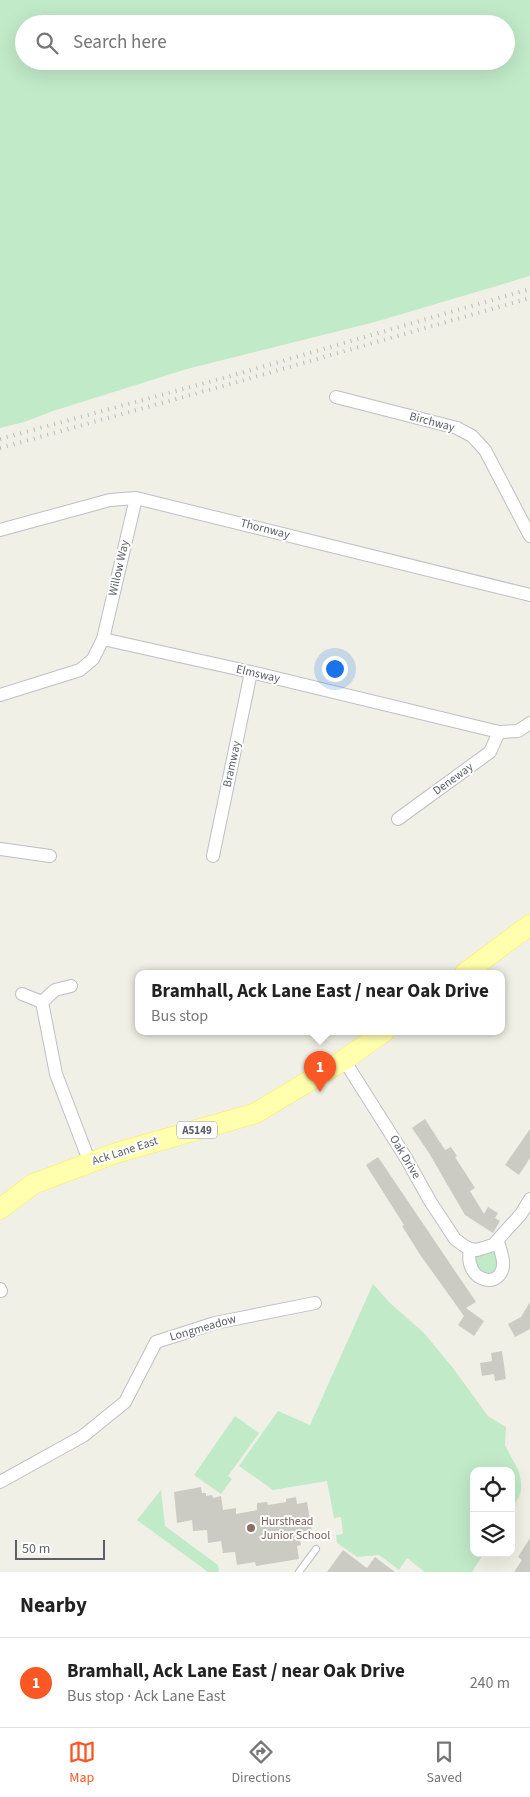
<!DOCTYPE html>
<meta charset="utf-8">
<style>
body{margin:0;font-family:"Source Sans 3",sans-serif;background:#f2f2f2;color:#222}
.controls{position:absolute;right:15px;bottom:15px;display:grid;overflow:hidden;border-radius:10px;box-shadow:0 5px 20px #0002}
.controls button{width:45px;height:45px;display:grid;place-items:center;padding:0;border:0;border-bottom:1px solid #e0e0e0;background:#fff;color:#222;font:25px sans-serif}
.scale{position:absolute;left:15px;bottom:12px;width:90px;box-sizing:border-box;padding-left:5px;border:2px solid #5d6068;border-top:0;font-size:14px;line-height:18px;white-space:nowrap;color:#5d6068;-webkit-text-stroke:4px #fff;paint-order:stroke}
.you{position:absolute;left:334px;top:668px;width:18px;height:18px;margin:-12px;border:4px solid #fff;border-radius:50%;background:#1a73e8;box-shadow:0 0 0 8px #1a73e833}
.badge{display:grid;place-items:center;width:32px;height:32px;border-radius:50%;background:#f95824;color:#fff;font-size:16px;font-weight:700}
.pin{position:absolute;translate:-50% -41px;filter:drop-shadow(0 1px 2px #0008)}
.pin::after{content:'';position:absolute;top:26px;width:18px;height:15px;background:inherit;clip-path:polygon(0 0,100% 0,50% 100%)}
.popup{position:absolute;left:135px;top:970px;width:370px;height:65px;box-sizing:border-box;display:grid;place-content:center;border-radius:10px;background:#fff;filter:drop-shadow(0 1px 4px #0005);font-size:16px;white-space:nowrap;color:#767676}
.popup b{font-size:19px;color:#222}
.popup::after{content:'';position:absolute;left:50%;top:100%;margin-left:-10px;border:10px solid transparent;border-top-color:#fff}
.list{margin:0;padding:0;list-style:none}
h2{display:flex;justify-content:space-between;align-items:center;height:65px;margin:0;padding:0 20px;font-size:21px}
h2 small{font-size:16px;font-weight:400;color:#767676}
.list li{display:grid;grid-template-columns:32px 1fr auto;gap:15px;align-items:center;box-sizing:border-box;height:90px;padding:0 20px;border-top:1px solid #e0e0e0}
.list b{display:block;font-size:19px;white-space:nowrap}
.list p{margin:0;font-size:16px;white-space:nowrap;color:#767676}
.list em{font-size:16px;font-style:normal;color:#767676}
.icon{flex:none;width:28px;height:28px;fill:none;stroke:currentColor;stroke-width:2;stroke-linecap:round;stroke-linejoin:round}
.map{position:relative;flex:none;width:530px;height:1572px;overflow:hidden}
.search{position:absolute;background:#fff;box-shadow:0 5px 20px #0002;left:15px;right:15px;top:15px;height:55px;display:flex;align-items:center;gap:12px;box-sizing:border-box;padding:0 18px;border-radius:28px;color:#767676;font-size:19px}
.sheet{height:155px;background:#fff}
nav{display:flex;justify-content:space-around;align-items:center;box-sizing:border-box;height:70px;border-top:1px solid #e0e0e0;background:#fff;font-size:14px;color:#767676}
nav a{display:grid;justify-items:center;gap:2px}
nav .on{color:#f95824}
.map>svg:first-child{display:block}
</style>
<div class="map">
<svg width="530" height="1572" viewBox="0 0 530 1572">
<rect width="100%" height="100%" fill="#f1f0e6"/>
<!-- green -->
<g fill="#c1eac8" fill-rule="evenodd">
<path d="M 0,0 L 530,0 L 530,276 L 375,322 L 187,369 L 53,411 L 24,422 L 0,428 ZM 24,24 L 506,24 L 506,61 L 24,61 Z"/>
<polygon points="493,1245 503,1262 487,1281 469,1257"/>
<polygon points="373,1284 390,1303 424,1333 453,1368 488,1416 506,1427 505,1445 519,1472 521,1482 521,1490 519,1497 511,1509 511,1471 474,1471 474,1553 484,1553 472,1572 425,1572 407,1558 399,1570 379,1555 357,1557 337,1543 336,1535 343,1534 341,1517 334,1518 327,1481 273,1490 239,1466 278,1411 310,1425"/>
<polygon points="235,1416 259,1433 228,1476 232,1479 221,1494 194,1475"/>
<polygon points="161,1490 165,1526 218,1565 219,1572 208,1572 137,1520"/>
</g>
<!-- building -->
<g fill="#cccbc3">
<polygon points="425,1119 445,1150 451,1147 457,1156 455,1157 475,1188 470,1191 484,1214 488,1207 498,1213 495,1218 500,1221 493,1233 465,1215 429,1153 412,1128"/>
<polygon points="530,1129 530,1158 519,1175 505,1165"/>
<polygon points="378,1157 476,1302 466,1308 484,1321 474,1336 458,1325 464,1316 421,1256 402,1226 404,1225 366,1165"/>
<polygon points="530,1302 530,1329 515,1337 508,1324 521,1317"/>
<polygon points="502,1351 506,1379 495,1381 494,1374 482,1376 480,1363 492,1361 491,1353"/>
<polygon points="201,1487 202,1493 206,1493 206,1496 212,1495 213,1498 221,1496 223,1510 236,1508 236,1514 257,1510 257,1503 267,1502 268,1505 286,1502 286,1499 296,1497 297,1504 307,1502 312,1532 299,1535 301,1545 297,1546 299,1559 256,1566 255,1562 237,1565 235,1552 223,1553 221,1541 208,1543 207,1530 193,1531 192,1520 177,1523 174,1492"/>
<polygon points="530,1538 530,1572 514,1572 522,1560 518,1557"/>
<polygon points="343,1550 367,1568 375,1557 395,1572 327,1572"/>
</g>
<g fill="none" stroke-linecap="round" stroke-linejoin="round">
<defs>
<polyline id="lane" points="299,1572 316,1549"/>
<g id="street">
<polyline points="336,397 457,428 472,436 485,450 530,536"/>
<polyline points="0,530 110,500 136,498 530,595"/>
<polyline points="103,639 136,498"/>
<polyline points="0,695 80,670 93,659 103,639 251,672 499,732 518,731 530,723"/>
<polyline points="398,819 490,752 499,732"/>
<polyline points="0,849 50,856"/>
<polyline points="213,856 251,672"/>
<polyline points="71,986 55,990 42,1002 56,1074 90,1163"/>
<polyline points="22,994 42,1002"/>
<polyline points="344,1060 406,1158 430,1201 455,1239 463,1245 470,1249 477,1250 493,1245 521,1214 530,1199"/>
<path d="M 470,1249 C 463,1284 505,1291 503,1261 C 502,1255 500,1248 498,1242"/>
<polyline points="0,1289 1,1291"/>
<polyline points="0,1482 83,1436 125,1402 156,1342 215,1323 315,1303"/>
</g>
<g id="primary">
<polyline points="465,973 530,925"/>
<polyline points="0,1209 33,1184 116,1153 256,1113 344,1060 385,1031"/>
</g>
</defs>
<!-- lane casing -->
<use href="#lane" stroke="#bdbfc6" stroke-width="8"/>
<!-- street casing -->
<use href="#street" stroke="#bdbfc6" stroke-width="14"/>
<!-- primary casing -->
<use href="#primary" stroke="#feeb52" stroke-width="21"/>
<!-- lane -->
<use href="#lane" stroke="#fff" stroke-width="6"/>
<!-- street -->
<use href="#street" stroke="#fff" stroke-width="12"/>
<!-- primary -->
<use href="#primary" stroke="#ffffad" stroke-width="20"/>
<!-- rail -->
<g stroke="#b9b9bb" stroke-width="4" stroke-dasharray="1 6" stroke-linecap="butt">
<polyline points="0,439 227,377 530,289"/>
<polyline points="0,448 230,384 530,298"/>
</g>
</g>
<!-- markers -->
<circle fill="#8d6e63" stroke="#fff" stroke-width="2" cx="251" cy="1528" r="5"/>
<g text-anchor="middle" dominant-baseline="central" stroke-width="4" stroke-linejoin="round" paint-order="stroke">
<!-- shield labels -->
<rect fill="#fff" stroke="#8e9095" stroke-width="1" x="177" y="1121.5" width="40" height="17" rx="4"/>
<g font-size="11" font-weight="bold" fill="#5d6068">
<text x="197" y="1130">A5149</text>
</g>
<!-- street labels -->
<g font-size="12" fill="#5d6068" stroke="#fff">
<text transform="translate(432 422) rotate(15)">Birchway</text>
<text transform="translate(265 529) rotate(14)">Thornway</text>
<text transform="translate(119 568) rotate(-77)">Willow Way</text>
<text transform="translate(258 674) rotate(13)">Elmsway</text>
<text transform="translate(232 764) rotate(-78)">Bramway</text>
<text transform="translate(453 779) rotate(-36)">Deneway</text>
<text transform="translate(125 1151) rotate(-18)">Ack Lane East</text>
<text transform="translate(405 1157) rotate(59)">Oak Drive</text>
<text transform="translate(203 1328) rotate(-16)">Longmeadow</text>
</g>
<!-- education labels -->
<g font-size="12" fill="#785e54" stroke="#fff" text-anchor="start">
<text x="261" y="1521">Hursthead<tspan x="261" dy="14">Junior School</tspan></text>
</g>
</g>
</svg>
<div class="controls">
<button><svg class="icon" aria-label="locate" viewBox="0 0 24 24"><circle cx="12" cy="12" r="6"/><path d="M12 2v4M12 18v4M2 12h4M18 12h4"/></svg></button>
<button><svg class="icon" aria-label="layers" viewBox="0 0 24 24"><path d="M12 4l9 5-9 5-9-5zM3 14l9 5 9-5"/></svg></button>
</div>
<div class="scale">50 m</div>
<div class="you"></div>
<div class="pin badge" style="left:320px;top:1092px">1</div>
<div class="popup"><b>Bramhall, Ack Lane East / near Oak Drive</b>Bus stop</div>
<div class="search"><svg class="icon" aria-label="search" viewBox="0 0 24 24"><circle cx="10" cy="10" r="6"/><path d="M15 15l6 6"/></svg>Search here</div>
</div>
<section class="sheet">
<h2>Nearby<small></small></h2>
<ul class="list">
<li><span class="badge">1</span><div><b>Bramhall, Ack Lane East / near Oak Drive</b><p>Bus stop · Ack Lane East</p></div><em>240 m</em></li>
</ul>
</section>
<nav>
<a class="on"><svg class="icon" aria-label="map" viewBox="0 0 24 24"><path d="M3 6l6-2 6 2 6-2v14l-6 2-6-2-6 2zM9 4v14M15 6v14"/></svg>Map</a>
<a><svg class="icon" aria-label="directions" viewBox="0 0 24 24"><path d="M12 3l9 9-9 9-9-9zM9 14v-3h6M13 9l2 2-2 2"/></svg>Directions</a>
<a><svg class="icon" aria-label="saved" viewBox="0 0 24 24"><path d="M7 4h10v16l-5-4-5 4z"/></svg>Saved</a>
</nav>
